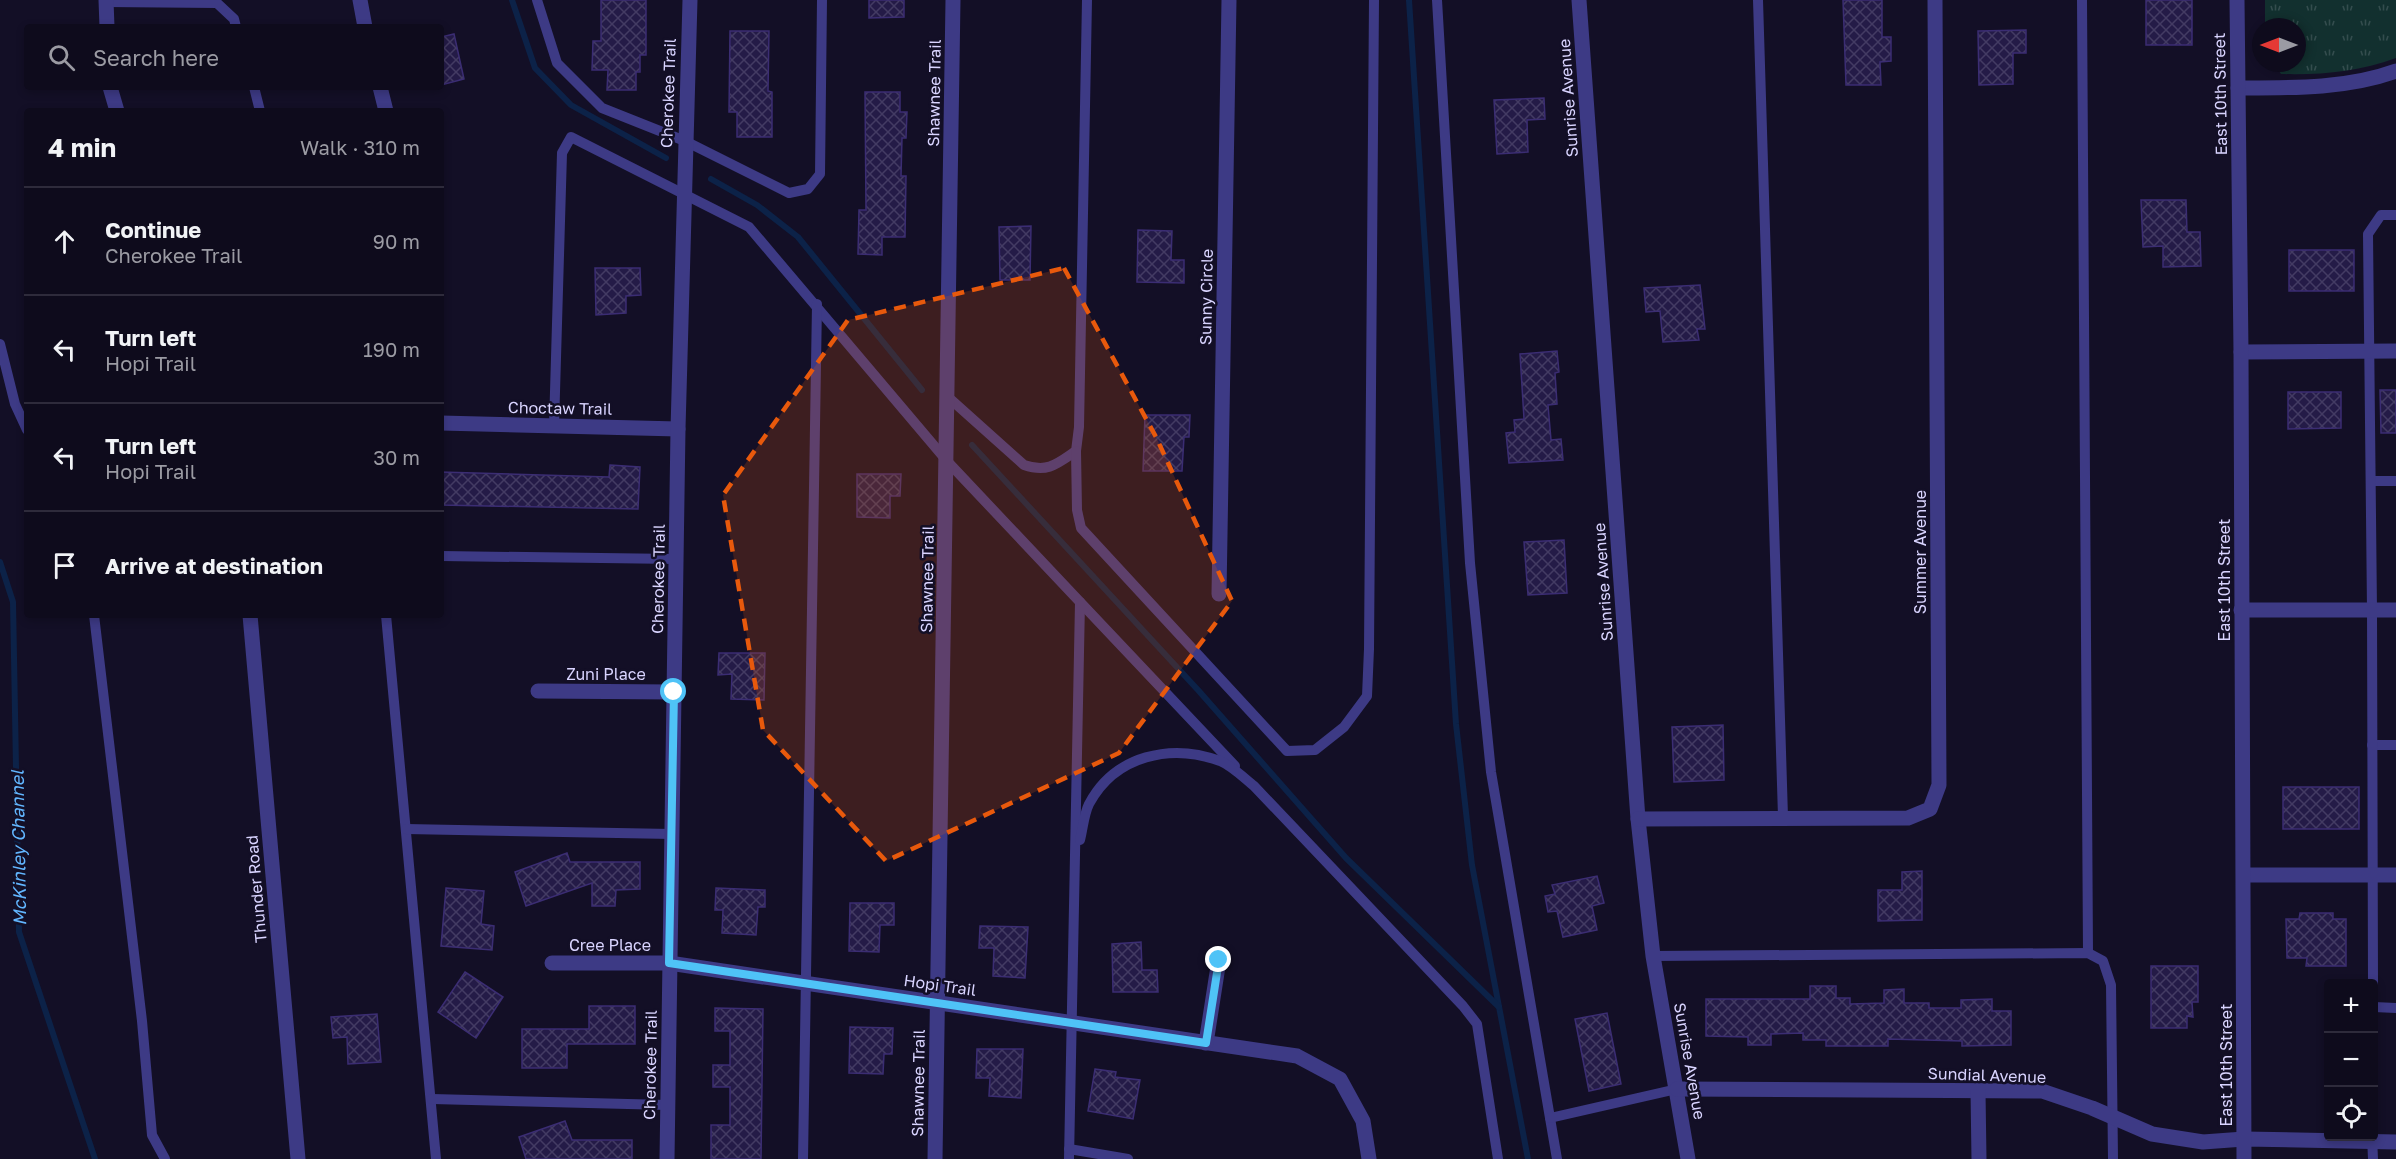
<!DOCTYPE html>
<meta charset="utf-8">
<style>
body{margin:0;font-family:"Golos Text",sans-serif;background:#171425;color:#f1f3f6}
.controls{position:absolute;right:18px;bottom:18px;display:grid;overflow:hidden;border-radius:6px;box-shadow:0 3px 9px #0003}
.controls button{width:54px;height:54px;display:grid;place-items:center;padding:0;border:0;border-bottom:2px solid #2e2b3b;background:#0e0b1c;color:#f1f3f6;font:30px sans-serif}
.compass{position:absolute;left:2252px;top:18px;width:54px;height:54px;border-radius:50%;background:#0e0b1c;box-shadow:0 3px 9px #0003;rotate:270deg}
.stop{position:absolute;width:18px;height:18px;margin:-14px;border:4px solid #4fc3f7;border-radius:50%;background:#fff}
.stop.end{background:#4fc3f7;border-color:#fff;box-shadow:0 2px 6px #0008}
.list{margin:0;padding:0;list-style:none}
h2{display:flex;justify-content:space-between;align-items:center;height:78px;margin:0;padding:0 24px;font-size:26px}
h2 small{font-size:20px;font-weight:400;color:#9b9ba3}
.list li{display:grid;grid-template-columns:39px 1fr auto;gap:18px;align-items:center;box-sizing:border-box;height:108px;padding:0 24px;border-top:2px solid #2e2b3b}
.list b{display:block;font-size:22px;white-space:nowrap}
.list p{margin:0;font-size:20px;white-space:nowrap;color:#9b9ba3}
.list em{font-size:20px;font-style:normal;color:#9b9ba3}
.icon{flex:none;width:33px;height:33px;fill:none;stroke:currentColor;stroke-width:2;stroke-linecap:round;stroke-linejoin:round}
.map{position:relative;flex:none;width:2396px;height:1159px;overflow:hidden}
.search{position:absolute;background:#0e0b1c;box-shadow:0 3px 9px #0003;left:24px;top:24px;width:420px;height:66px;display:flex;align-items:center;gap:15px;box-sizing:border-box;padding:0 21px;border-radius:6px;color:#9b9ba3;font-size:22px}
.panel{position:absolute;background:#0e0b1c;box-shadow:0 3px 9px #0003;left:24px;top:108px;width:420px;height:510px;border-radius:6px}
.map>svg:first-child{display:block}
</style>
<div class="map">
<svg width="2396" height="1159" viewBox="0 0 2396 1159">
<defs>
<pattern id="park-tufts" width="24" height="20" patternUnits="userSpaceOnUse" patternTransform="scale(1.5)"><rect width="24" height="20" fill="#12302f"/><path d="M3 7l-1-3M5 7V3M7 7l1-3M15 17l-1-3M17 17v-4M19 17l1-3" fill="none" stroke="#344d4e"/></pattern>
<pattern id="building-cross-hatch" width="8" height="8" patternUnits="userSpaceOnUse" patternTransform="scale(1.5)"><rect width="8" height="8" fill="#241b47"/><path d="M0 0l8 8M0 8l8-8" fill="none" stroke="#433b63"/></pattern>
</defs>
<rect width="100%" height="100%" fill="#130f26"/>
<!-- park -->
<path fill="url(#park-tufts)" d="M 2265,0 L 2396,0 L 2396,58 C 2358,72 2321,75 2281,74 L 2274,63 L 2297,63 L 2297,27 L 2265,27 Z"/>
<g fill="none" stroke-linecap="round" stroke-linejoin="round">
<!-- stream -->
<g stroke="#0c2248" stroke-width="6">
<polyline points="512,0 535,68 571,105 666,158"/>
<polyline points="1409,0 1456,724 1472,865 1528,1159"/>
<polyline points="711,179 757,205 798,237 922,390"/>
<polyline points="972,445 1198,690 1346,858 1499,1007"/>
<polyline points="0,562 13,602 19,932 95,1159"/>
</g>
</g>
<!-- building -->
<g fill="url(#building-cross-hatch)" stroke="#3b2d73" stroke-width="1.5">
<polygon points="601,0 646,0 646,55 640,55 640,72 636,72 636,90 607,90 608,70 592,70 593,41 601,41"/>
<polygon points="869,0 904,0 904,17 869,18"/>
<polygon points="1843,0 1882,0 1882,37 1891,37 1891,61 1880,62 1881,85 1846,85"/>
<rect x="2146" y="0" width="46" height="45"/>
<polygon points="2026,30 2026,53 2013,53 2013,84 1979,85 1978,31"/>
<polygon points="730,31 769,31 768,91 772,92 772,137 737,137 737,112 729,112"/>
<polygon points="454,34 464,79 441,85 441,37"/>
<polygon points="865,92 900,92 900,112 907,112 906,138 902,138 901,176 906,176 905,237 882,237 882,255 858,254 859,210 866,210"/>
<polygon points="1544,98 1545,119 1527,120 1528,152 1497,154 1494,100"/>
<polygon points="2141,200 2186,200 2187,232 2200,232 2201,266 2163,267 2163,246 2143,247"/>
<polygon points="1031,226 1030,280 1000,280 999,227"/>
<polygon points="1138,230 1172,231 1171,260 1184,260 1184,283 1137,282"/>
<rect x="2289" y="250" width="65" height="41"/>
<polygon points="595,268 640,268 641,295 626,296 626,313 596,315"/>
<polygon points="1700,285 1705,329 1697,329 1699,340 1663,342 1660,311 1646,312 1644,288"/>
<polygon points="1557,351 1559,372 1555,373 1557,404 1548,405 1551,440 1561,439 1563,460 1509,463 1506,433 1515,432 1514,420 1524,419 1520,354"/>
<polygon points="2380,390 2396,390 2396,433 2381,433"/>
<polygon points="2288,392 2341,392 2341,428 2288,429"/>
<polygon points="1145,415 1190,415 1189,437 1184,437 1182,471 1143,471"/>
<polygon points="610,465 640,467 638,509 441,505 441,472 609,477"/>
<polygon points="857,474 901,474 900,496 890,496 890,518 857,517"/>
<polygon points="1564,540 1567,593 1528,595 1524,542"/>
<polygon points="719,653 765,653 764,700 731,699 732,674 718,675"/>
<polygon points="1723,725 1724,780 1674,782 1672,727"/>
<rect x="2283" y="787" width="76" height="42"/>
<polygon points="567,853 570,862 640,862 640,889 616,890 615,906 592,906 592,883 526,906 515,872"/>
<polygon points="1922,871 1922,920 1878,921 1878,890 1902,890 1902,872"/>
<polygon points="1597,876 1604,903 1592,906 1597,930 1563,937 1557,911 1548,912 1545,896 1555,894 1552,885"/>
<polygon points="446,888 484,891 481,924 494,926 492,950 441,946"/>
<polygon points="716,888 765,890 765,907 758,907 756,935 722,933 723,910 715,910"/>
<polygon points="850,903 894,903 894,925 880,925 879,952 849,951"/>
<polygon points="2300,913 2333,913 2333,919 2346,919 2346,966 2306,966 2307,958 2287,958 2286,919 2299,919"/>
<polygon points="980,926 1028,927 1025,978 993,976 994,948 979,948"/>
<polygon points="1141,942 1142,970 1157,970 1158,992 1113,992 1112,944"/>
<polygon points="2151,966 2198,966 2198,1002 2192,1002 2193,1017 2187,1016 2187,1028 2151,1028"/>
<polygon points="465,972 503,997 476,1038 438,1012"/>
<polygon points="1810,986 1836,986 1836,998 1850,998 1850,1004 1884,1003 1884,990 1904,989 1904,1003 1929,1003 1929,1008 1961,1008 1961,1000 1992,999 1992,1011 2011,1011 2011,1045 1962,1046 1962,1041 1888,1039 1888,1046 1826,1046 1826,1040 1803,1040 1803,1033 1771,1034 1771,1045 1748,1045 1748,1037 1706,1036 1706,999 1810,999"/>
<polygon points="589,1006 635,1006 635,1044 567,1044 567,1068 522,1068 522,1029 589,1029"/>
<polygon points="715,1008 763,1009 761,1159 711,1159 711,1125 730,1125 730,1087 713,1087 713,1065 730,1065 730,1031 715,1031"/>
<polygon points="1607,1013 1621,1084 1589,1091 1575,1019"/>
<polygon points="377,1014 381,1062 348,1064 347,1037 333,1038 331,1017"/>
<polygon points="850,1027 893,1028 892,1054 884,1054 883,1074 849,1073"/>
<polygon points="977,1049 1023,1049 1021,1098 989,1096 990,1078 976,1078"/>
<polygon points="1095,1069 1116,1072 1115,1077 1140,1080 1133,1119 1088,1111"/>
<polygon points="565,1121 572,1140 632,1140 632,1159 526,1159 519,1137"/>
</g>
<g fill="none" stroke-linecap="round" stroke-linejoin="round">
<!-- service -->
<g stroke="#3d3a85" stroke-width="10">
<polyline points="537,0 557,63 602,108 685,141 789,193 808,189 820,174 822,0"/>
<polyline points="1437,0 1470,563 1491,772 1557,1159"/>
<polyline points="1758,0 1783,817"/>
<polyline points="2082,0 2088,953"/>
<polyline points="106,2 217,3 234,19 236,27"/>
<polyline points="254,87 260,111"/>
<polyline points="0,344 15,404 27,430"/>
<path d="M 948,397 L 1024,465 C 1048,473 1057,464 1076,451 L 1079,427 L 1087,0"/>
<polyline points="554,426 562,153 571,137 749,227 947,461 1080,602 1069,1159"/>
<polyline points="1076,451 1077,510 1081,528 1287,751 1315,750 1344,727 1367,696 1369,649 1374,0"/>
<polyline points="2371,481 2396,481"/>
<polyline points="441,556 676,559"/>
<polyline points="1080,602 1235,766"/>
<polyline points="94,615 142,1021 152,1135 165,1159"/>
<polyline points="386,615 436,1159"/>
<polyline points="2372,745 2396,745"/>
<polyline points="406,829 672,834"/>
<path d="M 1080,840 C 1083,828 1084,814 1089,804 C 1115,755 1171,743 1220,761 C 1232,766 1244,778 1254,786 L 1463,1006 L 1477,1024 L 1498,1159"/>
<polyline points="1653,956 2088,953 2103,961 2111,985 2113,1159"/>
<polyline points="2373,984 2372,610 2368,234 2381,215 2396,215"/>
<polyline points="2374,1007 2396,1008"/>
<polyline points="432,1099 668,1105"/>
<polyline points="1550,1118 1677,1089"/>
<polyline points="2372,1136 2373,1159"/>
<polyline points="1069,1149 1128,1159"/>
<polyline points="803,1159 817,304"/>
</g>
<!-- minor -->
<g stroke="#3d3a85" stroke-width="15">
<polyline points="360,0 365,27"/>
<polyline points="1579,0 1638,819 1653,956 1688,1159"/>
<polyline points="380,87 386,111"/>
<path d="M 2238,88 C 2290,88 2347,89 2396,71"/>
<polyline points="2241,352 2396,351"/>
<polyline points="441,423 678,429"/>
<polyline points="1219,594 1229,0"/>
<polyline points="2241,610 2396,610"/>
<polyline points="538,691 674,692"/>
<polyline points="1638,819 1908,818 1930,809 1939,785 1935,0"/>
<polyline points="2244,875 2396,875"/>
<polyline points="552,963 669,963 1297,1056 1340,1079 1363,1121 1369,1159"/>
<polyline points="1206,1043 1219,960"/>
<polyline points="1677,1089 2042,1091 2092,1108 2152,1134 2203,1142 2244,1139 2396,1142"/>
<polyline points="1978,1091 1979,1159"/>
<polyline points="667,1159 678,429 690,0"/>
<polyline points="935,1159 953,0"/>
</g>
<!-- tertiary -->
<g stroke="#3d3a85" stroke-width="15">
<polyline points="106,0 107,27"/>
<polyline points="2237,0 2241,352 2244,1159"/>
<polyline points="110,87 117,111"/>
<polyline points="250,615 298,1159"/>
</g>
</g>
<g fill="none" stroke-linecap="round" stroke-linejoin="round">
<!-- route -->
<polyline stroke="#4fc3f7" stroke-width="8" points="674,692 669,963 1206,1043 1219,960"/>
</g>
<!-- marked area -->
<path fill="#e8590c" fill-opacity="0.2" stroke="#e8590c" stroke-width="4.5" stroke-dasharray="12 8" stroke-linejoin="round" d="M 1064,268 L 1156,437 L 1232,601 L 1119,753 L 886,861 L 763,730 L 723,495 L 848,320 Z"/>
<g text-anchor="middle" dominant-baseline="central" stroke-width="5" stroke-linejoin="round" paint-order="stroke">
<!-- street labels -->
<g font-size="16" fill="#d9d4ff" stroke="#130f26">
<text transform="translate(668 93) rotate(-88)">Cherokee Trail</text>
<text transform="translate(934 93) rotate(-89)">Shawnee Trail</text>
<text transform="translate(2220 94) rotate(-91)">East 10th Street</text>
<text transform="translate(1568 98) rotate(-94)">Sunrise Avenue</text>
<text transform="translate(1206 297) rotate(-89)">Sunny Circle</text>
<text transform="translate(560 408) rotate(1)">Choctaw Trail</text>
<text transform="translate(1920 552) rotate(-90)">Summer Avenue</text>
<text transform="translate(658 579) rotate(-89)">Cherokee Trail</text>
<text transform="translate(927 579) rotate(-89)">Shawnee Trail</text>
<text transform="translate(2224 580) rotate(-90)">East 10th Street</text>
<text transform="translate(1603 582) rotate(-94)">Sunrise Avenue</text>
<text x="606" y="674">Zuni Place</text>
<text transform="translate(256 889) rotate(-95)">Thunder Road</text>
<text x="610" y="945">Cree Place</text>
<text transform="translate(940 985) rotate(8)">Hopi Trail</text>
<text transform="translate(1690 1061) rotate(80)">Sunrise Avenue</text>
<text transform="translate(650 1065) rotate(-89)">Cherokee Trail</text>
<text transform="translate(2226 1065) rotate(-90)">East 10th Street</text>
<text transform="translate(1987 1075) rotate(2)">Sundial Avenue</text>
<text transform="translate(918 1083) rotate(-89)">Shawnee Trail</text>
</g>
<!-- water labels -->
<g font-size="18" font-style="italic" fill="#62b6ff" stroke="#130f26">
<text transform="translate(18 848) rotate(-91)">McKinley Channel</text>
</g>
</g>
</svg>
<div class="controls">
<button>+</button>
<button>−</button>
<button><svg class="icon" aria-label="locate" viewBox="0 0 24 24"><circle cx="12" cy="12" r="6"/><path d="M12 2v4M12 18v4M2 12h4M18 12h4"/></svg></button>
</div>
<svg class="compass" viewBox="-18 -18 36 36"><path d="M0-13l5 13h-10z" fill="#e53935"/><path d="M0 13l5-13h-10z" fill="#9b9ba3"/></svg>
<div class="stop" style="left:674px;top:692px"></div>
<div class="stop end" style="left:1219px;top:960px"></div>
<div class="search"><svg class="icon" aria-label="search" viewBox="0 0 24 24"><circle cx="10" cy="10" r="6"/><path d="M15 15l6 6"/></svg>Search here</div>
<section class="panel">
<h2>4 min<small>Walk · 310 m</small></h2>
<ul class="list">
<li><svg class="icon" aria-label="ahead" viewBox="0 0 24 24"><path d="M12 20V5M6 11l6-6 6 6"/></svg><div><b>Continue</b><p>Cherokee Trail</p></div><em>90 m</em></li>
<li><svg class="icon" aria-label="left" viewBox="0 0 24 24"><path d="M17 20v-9H6M10 6l-5 5 5 5"/></svg><div><b>Turn left</b><p>Hopi Trail</p></div><em>190 m</em></li>
<li><svg class="icon" aria-label="left" viewBox="0 0 24 24"><path d="M17 20v-9H6M10 6l-5 5 5 5"/></svg><div><b>Turn left</b><p>Hopi Trail</p></div><em>30 m</em></li>
<li><svg class="icon" aria-label="arrive" viewBox="0 0 24 24"><path d="M6 21V4h12l-3 4 3 4H6"/></svg><div><b>Arrive at destination</b></div></li>
</ul>
</section>
</div>
